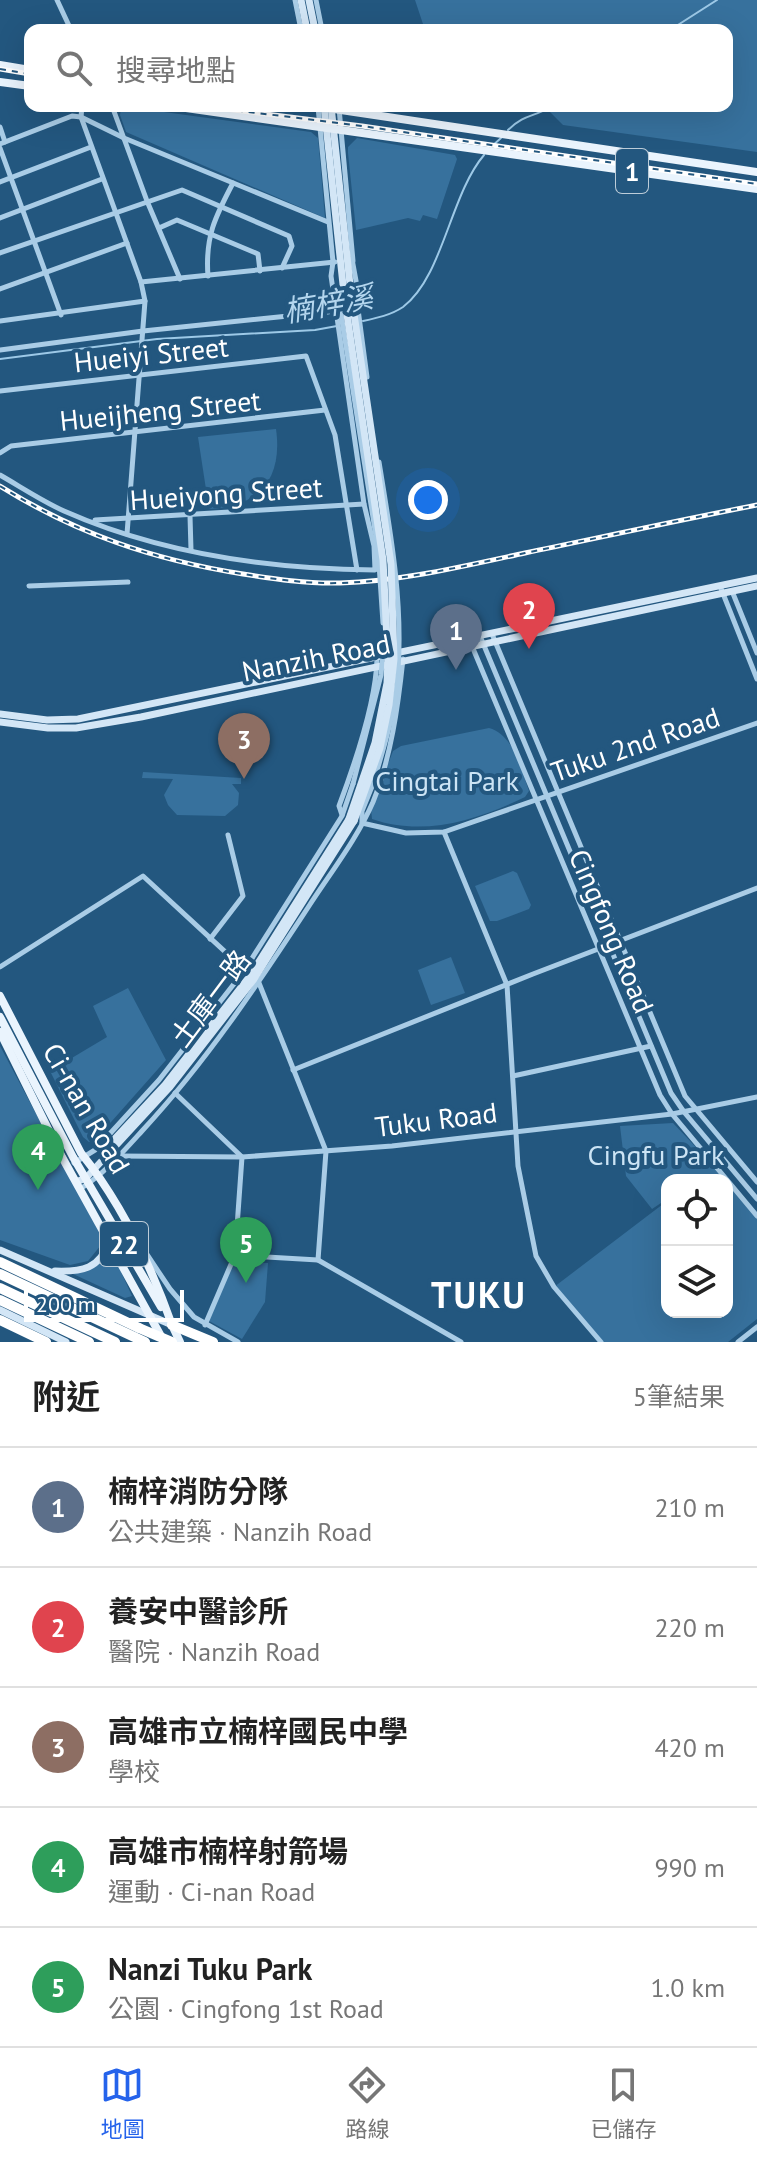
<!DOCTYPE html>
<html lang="zh-TW">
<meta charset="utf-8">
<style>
body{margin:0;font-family:"PT Sans","Noto Sans TC",sans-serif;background:#f6f6f6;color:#222}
.controls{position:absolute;right:24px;bottom:24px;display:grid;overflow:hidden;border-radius:16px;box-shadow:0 8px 32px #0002}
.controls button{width:72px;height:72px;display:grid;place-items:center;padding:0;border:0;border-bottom:2px solid #e0e0e0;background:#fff;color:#222;font:40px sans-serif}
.scale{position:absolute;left:24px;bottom:20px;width:160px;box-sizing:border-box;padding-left:8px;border:4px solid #fff;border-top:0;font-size:22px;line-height:28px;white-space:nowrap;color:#fff;-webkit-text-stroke:6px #23577f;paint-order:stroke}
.you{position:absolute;left:428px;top:500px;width:28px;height:28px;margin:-20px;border:6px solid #fff;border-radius:50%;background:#1a73e8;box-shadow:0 0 0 12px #1a73e833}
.badge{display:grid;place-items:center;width:52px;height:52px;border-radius:50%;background:#2563eb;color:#fff;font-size:26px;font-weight:700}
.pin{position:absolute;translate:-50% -66px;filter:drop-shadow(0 2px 4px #0008)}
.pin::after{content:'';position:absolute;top:42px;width:28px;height:24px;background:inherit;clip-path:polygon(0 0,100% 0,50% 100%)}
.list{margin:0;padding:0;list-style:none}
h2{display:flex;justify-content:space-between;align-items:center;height:104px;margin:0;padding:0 32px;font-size:34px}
h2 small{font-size:26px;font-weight:400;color:#767676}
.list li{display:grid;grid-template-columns:52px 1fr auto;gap:24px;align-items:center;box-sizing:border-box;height:120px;padding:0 32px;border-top:2px solid #e0e0e0}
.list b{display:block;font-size:30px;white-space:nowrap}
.list p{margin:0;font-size:26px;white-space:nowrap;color:#767676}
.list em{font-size:26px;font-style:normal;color:#767676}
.icon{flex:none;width:44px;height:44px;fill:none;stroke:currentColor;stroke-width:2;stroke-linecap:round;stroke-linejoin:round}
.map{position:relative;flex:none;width:757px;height:1342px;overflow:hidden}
.search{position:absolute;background:#fff;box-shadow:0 8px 32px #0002;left:24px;right:24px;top:24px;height:88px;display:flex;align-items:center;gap:20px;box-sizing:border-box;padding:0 28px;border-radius:16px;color:#767676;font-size:30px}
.sheet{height:704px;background:#fff}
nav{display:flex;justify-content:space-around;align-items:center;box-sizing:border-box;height:112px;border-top:2px solid #e0e0e0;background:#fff;font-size:22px;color:#767676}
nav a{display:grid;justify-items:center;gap:4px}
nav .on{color:#2563eb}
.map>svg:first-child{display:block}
</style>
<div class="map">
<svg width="757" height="1342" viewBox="0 0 757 1342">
<rect width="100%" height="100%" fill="#23577f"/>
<!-- green -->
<g fill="#37719d">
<polygon points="415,0 757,0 757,152 563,125 544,106 727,106 727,30 425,30"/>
<polygon points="127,107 311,132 318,138 325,218 126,132 120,115 121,108"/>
<polygon points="357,138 455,155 457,159 437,219 423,215 420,221 408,218 356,230 348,153 348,147"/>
<path d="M 276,429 C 283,479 259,507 209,509 L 198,437 Z"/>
<path d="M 489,728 C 514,735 521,769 529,791 L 525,797 C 477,820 424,837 372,819 L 371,809 L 393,751 L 401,746 Z"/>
<polygon points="143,772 241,778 241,784 232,784 239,793 238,805 225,816 177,815 168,805 164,795 173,779 142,778"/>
<polygon points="513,871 517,873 531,905 529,909 497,921 490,921 475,886"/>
<polygon points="451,957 465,993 431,1005 418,970"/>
<polygon points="128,988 166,1060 96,1139 89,1142 83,1137 50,1071 107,1037 93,1006"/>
<polygon points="0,1046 100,1234 101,1245 88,1261 70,1265 0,1240"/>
<polygon points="673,1123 727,1180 667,1180 667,1199 652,1209 626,1176 620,1126"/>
<polygon points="727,1180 757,1218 757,1319 728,1342 603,1342 554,1287 667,1201 667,1312 727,1312"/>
<polygon points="111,1250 132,1296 125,1298 73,1274"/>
<polygon points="234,1262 268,1263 265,1302 242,1339 209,1321"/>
</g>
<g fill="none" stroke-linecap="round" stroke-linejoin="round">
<!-- stream -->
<g stroke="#9dc9e7" stroke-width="2">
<polyline points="670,30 717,0"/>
<path d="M 508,130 C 526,113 533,118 552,106"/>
<polyline points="491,147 501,138"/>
<path d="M 363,321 C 377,318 391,315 403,307 C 443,277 450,195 484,155"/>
<polyline points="0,359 157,339 315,330 337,326"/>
</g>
<!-- street -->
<g stroke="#a9cce6" stroke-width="5">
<polyline points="57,0 71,30"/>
<polyline points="295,0 301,30"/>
<polyline points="316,0 322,30"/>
<polyline points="82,106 81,117 141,282 145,301 127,534"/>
<polyline points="112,106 147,201 180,279"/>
<polyline points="339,108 353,261"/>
<polyline points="0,127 5,142"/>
<polyline points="0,144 72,116 81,117 124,138 328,222"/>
<polyline points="0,148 61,315"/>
<polyline points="0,182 91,147"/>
<polyline points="0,218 102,179"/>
<polyline points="159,228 177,220 258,254 260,271"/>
<polyline points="0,253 182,190 289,236 292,246 282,268"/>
<polyline points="352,259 361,308 355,309"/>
<path d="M 208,276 C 205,237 215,217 233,183"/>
<polyline points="141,282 335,262"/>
<polyline points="0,289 127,243"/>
<polyline points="0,321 145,301"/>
<polyline points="0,350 143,331 337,311"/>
<polyline points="0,391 306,356 335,435 357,570"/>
<polyline points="0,453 11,446 325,410"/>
<path d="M 0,475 C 21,487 42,501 64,511 C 161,554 270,569 375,570 L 374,546 L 364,504 L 331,276 L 333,262 L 318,107"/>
<polyline points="190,516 191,550"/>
<polyline points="95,520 364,504"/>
<polyline points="29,586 128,582"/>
<polyline points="720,586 757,679"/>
<polyline points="732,591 757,653"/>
<polyline points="492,634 685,1096 757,1182"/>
<polyline points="480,636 671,1093 684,1112 757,1199"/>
<polyline points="469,639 660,1095 672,1114 757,1216"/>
<path d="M 342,815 L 339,806 C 354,766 376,701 377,659"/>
<polyline points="362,822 362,811 373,784"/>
<polyline points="362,823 406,833 444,832 757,723"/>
<polyline points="444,832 507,985 518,1166 536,1256 554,1287 601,1342"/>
<polyline points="210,939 243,896 228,835"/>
<polyline points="0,967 143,876 259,983 326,1151 318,1260"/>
<polyline points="293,1070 533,974 757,888"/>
<polyline points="513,1076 651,1046"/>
<polyline points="175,1093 242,1157 235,1255 205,1325"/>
<polyline points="119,1156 242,1157 392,1146 672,1114 757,1097"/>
<polyline points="74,1163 95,1150 159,1080 244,971 342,816 353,784"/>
<path d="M 80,1189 C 104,1174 123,1152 142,1131 C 206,1062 258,984 309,906 C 331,872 357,839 373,802 C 391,757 398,707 403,659"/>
<polyline points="146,1253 170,1289 194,1317 238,1342"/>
<polyline points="235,1255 318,1260 461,1342"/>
<polyline points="738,1342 757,1327"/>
</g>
<!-- secondary -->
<g stroke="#d3e6f6" stroke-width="7">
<polyline points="301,0 307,30"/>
<polyline points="309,0 315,30"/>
<polyline points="324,106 344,294"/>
<polyline points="331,106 351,294"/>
<polyline points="0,714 47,720 78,719 757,578"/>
<polyline points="0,722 48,728 76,728 141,717 757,586"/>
<polyline points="111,1143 165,1085 250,976 349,819"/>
<polyline points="76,1182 86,1178 169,1088 254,979 354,821"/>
<polyline points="0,1250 172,1325"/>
<path d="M 55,1271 C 82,1272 100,1269 109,1241"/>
<polyline points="0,1310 66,1342"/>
</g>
<!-- primary -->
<g stroke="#eaf4fd" stroke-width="8">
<polyline points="0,65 30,70"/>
<polyline points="0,82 30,86"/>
<polyline points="172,106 757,189"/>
<polyline points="314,106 757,172"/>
<path d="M 0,996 L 81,1153 C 122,1204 150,1263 172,1325"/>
<polyline points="0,1017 73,1157 161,1307"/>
<polyline points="0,1032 62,1157 162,1338"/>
<polyline points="172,1325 180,1342"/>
</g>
<!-- highway -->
<g stroke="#fff" stroke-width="10">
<polyline points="0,1262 139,1328"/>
<polyline points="0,1274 145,1342"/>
<polyline points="0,1288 115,1342"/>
<polyline points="0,1300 89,1342"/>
<polyline points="0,1320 46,1342"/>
<polyline points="172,1325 213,1342"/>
</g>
<defs>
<g id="rail">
<polyline points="0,69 30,74"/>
<polyline points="201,106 362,126 757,184"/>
<path d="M 0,486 C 77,534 154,560 243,574 C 275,579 307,584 340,583 C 403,581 464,566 525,553 C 602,537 680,520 757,505"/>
</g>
</defs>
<!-- rail casing -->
<use href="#rail" stroke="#fff" stroke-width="5"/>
<!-- rail -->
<use href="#rail" stroke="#23577f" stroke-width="2" stroke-dasharray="6" stroke-linecap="butt"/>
<!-- street-bridge -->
<g stroke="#a9cce6" stroke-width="5">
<polyline points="356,294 367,377"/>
<polyline points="338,295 378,549 383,623"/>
<polyline points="353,784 381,675 384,641"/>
<path d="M 373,784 C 384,747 396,709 398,670 C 403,600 390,530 379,462"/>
</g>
<!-- secondary-bridge -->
<g stroke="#d3e6f6" stroke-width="7">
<polyline points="344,294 383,560 388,660 387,683 375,743 349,819"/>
<polyline points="351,294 391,564 394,659 389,705 380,748 354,821"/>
</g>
<!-- highway-bridge -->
<polyline stroke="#fff" stroke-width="10" points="139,1328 172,1342"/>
</g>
<g text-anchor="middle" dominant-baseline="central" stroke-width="8" stroke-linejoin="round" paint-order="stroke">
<!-- shield labels -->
<g fill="#23577f" stroke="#bdcdd9" stroke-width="2">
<rect x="616" y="149" width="32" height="44" rx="6"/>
<rect x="100" y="1222" width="48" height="44" rx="6"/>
</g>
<g font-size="26" font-weight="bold" fill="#fff">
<text x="632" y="171">1</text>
<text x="124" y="1244">22</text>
</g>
<!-- street labels -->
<g font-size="28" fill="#fff" stroke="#23577f">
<text transform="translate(151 354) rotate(-6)">Hueiyi Street</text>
<text transform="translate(160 410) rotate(-6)">Hueijheng Street</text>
<text transform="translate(226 493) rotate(-4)">Hueiyong Street</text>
<text transform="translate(316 657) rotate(-11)">Nanzih Road</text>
<text transform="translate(635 744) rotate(-19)">Tuku 2nd Road</text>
<text transform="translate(612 931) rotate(67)">Cingfong Road</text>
<text transform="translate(210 998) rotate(-53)">土庫一路</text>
<text transform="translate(87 1108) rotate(60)">Ci-nan Road</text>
<text transform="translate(436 1119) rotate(-7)">Tuku Road</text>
</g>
<!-- park labels -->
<g font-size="28" fill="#cce4f5" stroke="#23577f">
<text x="447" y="780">Cingtai Park</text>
<text x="656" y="1154">Cingfu Park</text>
</g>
<!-- water labels -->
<g font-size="30" font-style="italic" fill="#b4d6ee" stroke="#23577f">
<text transform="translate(328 303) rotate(-10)">楠梓溪</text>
</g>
<!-- district labels -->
<g font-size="36" font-weight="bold" letter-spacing="2" fill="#fff" stroke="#23577f">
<text x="479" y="1294">TUKU</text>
</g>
</g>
</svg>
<div class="controls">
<button><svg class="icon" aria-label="locate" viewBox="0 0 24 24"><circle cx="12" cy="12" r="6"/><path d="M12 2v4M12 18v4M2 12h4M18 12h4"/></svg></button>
<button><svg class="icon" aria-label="layers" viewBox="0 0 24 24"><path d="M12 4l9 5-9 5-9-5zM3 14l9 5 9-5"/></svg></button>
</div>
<div class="scale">200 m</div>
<div class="you"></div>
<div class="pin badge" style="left:456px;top:670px;background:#5c6f8a">1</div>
<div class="pin badge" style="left:529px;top:649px;background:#e0444e">2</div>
<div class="pin badge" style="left:244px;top:779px;background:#8d6e63">3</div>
<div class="pin badge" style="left:38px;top:1190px;background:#2e9e5b">4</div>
<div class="pin badge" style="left:246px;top:1283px;background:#2e9e5b">5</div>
<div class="search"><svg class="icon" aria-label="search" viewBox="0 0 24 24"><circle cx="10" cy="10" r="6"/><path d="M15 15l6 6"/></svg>搜尋地點</div>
</div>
<section class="sheet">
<h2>附近<small>5筆結果</small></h2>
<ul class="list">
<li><span class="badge" style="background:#5c6f8a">1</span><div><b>楠梓消防分隊</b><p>公共建築 · Nanzih Road</p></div><em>210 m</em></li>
<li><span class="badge" style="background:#e0444e">2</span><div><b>養安中醫診所</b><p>醫院 · Nanzih Road</p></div><em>220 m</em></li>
<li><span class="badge" style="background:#8d6e63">3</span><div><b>高雄市立楠梓國民中學</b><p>學校</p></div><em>420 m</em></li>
<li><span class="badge" style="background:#2e9e5b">4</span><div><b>高雄市楠梓射箭場</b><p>運動 · Ci-nan Road</p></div><em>990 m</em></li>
<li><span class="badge" style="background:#2e9e5b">5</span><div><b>Nanzi Tuku Park</b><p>公園 · Cingfong 1st Road</p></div><em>1.0 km</em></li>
</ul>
</section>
<nav>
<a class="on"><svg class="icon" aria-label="map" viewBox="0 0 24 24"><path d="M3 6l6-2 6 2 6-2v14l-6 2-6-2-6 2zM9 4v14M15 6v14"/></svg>地圖</a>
<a><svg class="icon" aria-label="directions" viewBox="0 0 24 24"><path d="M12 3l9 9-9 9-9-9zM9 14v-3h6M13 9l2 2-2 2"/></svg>路線</a>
<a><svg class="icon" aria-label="saved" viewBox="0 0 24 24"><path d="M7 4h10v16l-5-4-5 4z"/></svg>已儲存</a>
</nav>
